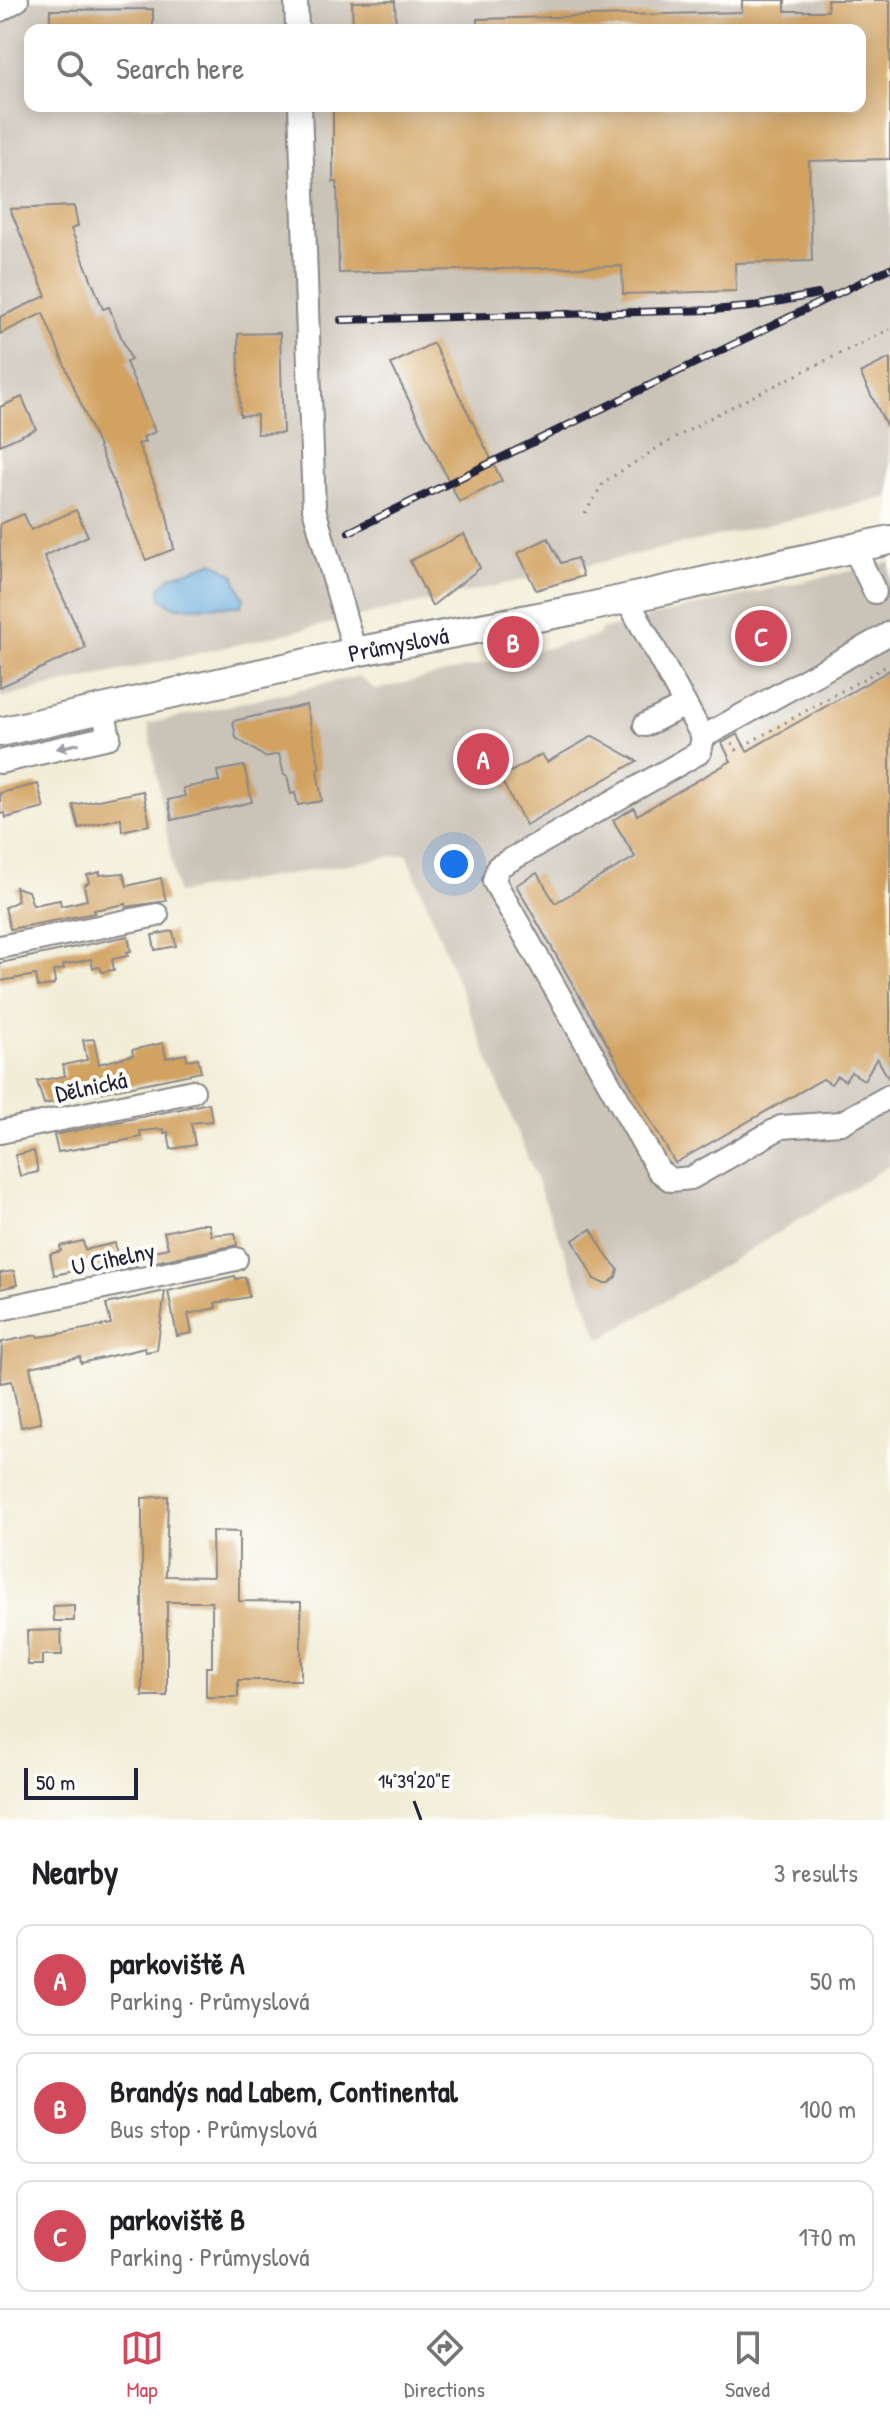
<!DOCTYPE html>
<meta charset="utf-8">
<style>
body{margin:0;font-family:"Patrick Hand",sans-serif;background:#f6f6f6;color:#202124}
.scale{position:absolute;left:24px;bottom:20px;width:114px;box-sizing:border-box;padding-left:8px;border:4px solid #22223b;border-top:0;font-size:22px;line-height:28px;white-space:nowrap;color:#22223b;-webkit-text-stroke:6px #fdfcf7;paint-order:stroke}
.you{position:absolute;left:454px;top:864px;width:28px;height:28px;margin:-20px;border:6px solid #fff;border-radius:50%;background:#1a73e8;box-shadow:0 0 0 12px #1a73e833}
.badge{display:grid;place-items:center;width:52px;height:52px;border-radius:50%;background:#d1495b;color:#fff;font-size:26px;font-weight:700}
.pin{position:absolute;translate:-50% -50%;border:4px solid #fff;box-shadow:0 2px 8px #0006}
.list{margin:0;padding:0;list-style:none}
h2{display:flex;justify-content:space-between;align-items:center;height:104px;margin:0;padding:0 32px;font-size:34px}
h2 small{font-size:26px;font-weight:400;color:#757577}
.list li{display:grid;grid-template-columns:52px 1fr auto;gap:24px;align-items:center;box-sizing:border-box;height:112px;margin:0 16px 16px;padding:0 16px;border:2px solid #e0e0e0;border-radius:16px}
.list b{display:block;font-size:30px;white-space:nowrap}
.list p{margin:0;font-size:26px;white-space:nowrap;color:#757577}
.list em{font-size:26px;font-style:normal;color:#757577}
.icon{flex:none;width:44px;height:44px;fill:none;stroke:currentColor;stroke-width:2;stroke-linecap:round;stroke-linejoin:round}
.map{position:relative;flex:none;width:890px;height:1820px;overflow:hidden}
.search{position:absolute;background:#fff;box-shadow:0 4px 20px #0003;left:24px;right:24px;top:24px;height:88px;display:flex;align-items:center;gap:20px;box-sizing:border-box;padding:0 28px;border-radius:16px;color:#757577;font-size:30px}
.sheet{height:488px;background:#fff}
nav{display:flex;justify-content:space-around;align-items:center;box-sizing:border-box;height:112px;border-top:2px solid #e0e0e0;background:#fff;font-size:22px;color:#757577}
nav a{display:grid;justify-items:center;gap:4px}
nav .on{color:#d1495b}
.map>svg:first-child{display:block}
</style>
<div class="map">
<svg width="890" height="1820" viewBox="0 0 890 1820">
<rect width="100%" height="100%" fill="#fdfcf7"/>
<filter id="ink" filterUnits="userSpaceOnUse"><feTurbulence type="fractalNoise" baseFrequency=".0125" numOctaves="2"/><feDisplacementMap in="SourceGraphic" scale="16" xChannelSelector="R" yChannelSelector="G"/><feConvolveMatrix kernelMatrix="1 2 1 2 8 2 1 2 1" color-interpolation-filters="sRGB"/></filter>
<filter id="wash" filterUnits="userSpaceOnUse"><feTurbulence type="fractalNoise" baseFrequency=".006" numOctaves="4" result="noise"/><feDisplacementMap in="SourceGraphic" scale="32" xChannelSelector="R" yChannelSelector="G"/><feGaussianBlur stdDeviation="1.8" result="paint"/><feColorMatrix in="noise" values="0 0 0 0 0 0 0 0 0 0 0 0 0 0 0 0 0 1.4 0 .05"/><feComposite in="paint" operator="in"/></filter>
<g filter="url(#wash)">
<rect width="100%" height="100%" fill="#f1edd7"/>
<!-- industrial -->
<g fill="#cac3b8" fill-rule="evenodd">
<path d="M 0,0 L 890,0 L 890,497 L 0,698 ZM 30,30 L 860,30 L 860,106 L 30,106 Z"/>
<polygon points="890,562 890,1165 600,1340 407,854 177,893 148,724 359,676 376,690 596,636 601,630 687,608"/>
</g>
<!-- water -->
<polygon fill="#6aaedf" stroke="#46688d" stroke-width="2" points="214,562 234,575 244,599 241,606 174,607 161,598 160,588 170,577"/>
<g id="blocks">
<!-- building -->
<g fill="#d1a260">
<polygon points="742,0 785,0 785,11 828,11 827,0 890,0 890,159 809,161 812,261 735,263 736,291 623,294 622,266 339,273 337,182 333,182 333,106 860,106 860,30 477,30 477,19 742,12"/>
<polygon points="395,1 396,30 353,30 352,2"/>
<polygon points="153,9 153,30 50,30 50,10"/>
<polygon points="74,206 78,226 71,229 103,309 109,307 117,327 131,360 126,362 155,432 143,437 145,442 138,444 166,512 174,549 146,560 43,313 0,334 0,317 46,296 10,209"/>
<polygon points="280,333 283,433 257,434 257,415 240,416 238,334"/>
<polygon points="433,343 502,481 459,502 391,364"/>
<polygon points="890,358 890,433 860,373"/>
<polygon points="22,397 36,429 0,445 0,407"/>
<polygon points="76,510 88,536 44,556 86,648 0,687 0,524 24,514 31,530"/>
<polygon points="464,534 480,568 432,606 410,561"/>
<polygon points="548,538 561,563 577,558 583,576 536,590 518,553"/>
<polygon points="890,670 890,1081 877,1058 864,1080 851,1072 845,1081 837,1076 831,1084 823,1079 675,1163 516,885 537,873 555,903 635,857 613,820 634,808 637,815 731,761 722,743 738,734 747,751"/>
<polygon points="306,705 320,768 317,769 322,801 298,805 295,793 291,794 287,775 284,775 279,754 265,757 236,738 233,721"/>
<polygon points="593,736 637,761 526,825 500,778 542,754 547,762"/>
<polygon points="244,766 252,802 172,820 168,800 185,796 183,788 219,781 217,771"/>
<polygon points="38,784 44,808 6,818 5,813 0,814 0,793"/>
<polygon points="143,791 150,825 122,831 121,818 79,828 73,805"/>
<polygon points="100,872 100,875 123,873 127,886 161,878 166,901 126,907 126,904 94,910 95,913 10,929 5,907 18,901 15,887 28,891 33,905 60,900 61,906 87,900 84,886 89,882 87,875"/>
<polygon points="173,931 176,946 155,950 152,935"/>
<polygon points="128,936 131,951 127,952 128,956 112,959 114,970 102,972 100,967 93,968 91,959 63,965 64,969 53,971 55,982 53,985 38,987 36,975 0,981 0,963"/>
<polygon points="94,1039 99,1064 133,1055 132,1050 163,1043 166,1058 186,1054 187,1060 198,1058 201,1072 44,1104 37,1081 65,1076 63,1065 87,1060 83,1040"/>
<polygon points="209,1103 212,1121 191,1123 195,1145 171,1149 168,1132 164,1133 164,1129 140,1131 141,1137 122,1141 58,1152 54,1135"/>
<polygon points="34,1151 38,1172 20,1176 15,1155"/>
<polygon points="198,1224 209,1224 211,1235 235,1233 237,1245 150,1263 148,1252 168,1248 164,1232"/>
<polygon points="591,1229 608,1258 618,1269 616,1277 609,1283 602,1283 594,1279 573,1240"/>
<polygon points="83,1241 85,1250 115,1243 117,1254 134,1250 137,1266 96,1274 94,1267 54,1275 50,1254 61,1251 60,1246"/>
<polygon points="14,1271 17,1285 0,1289 0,1273"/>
<polygon points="235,1276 236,1279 245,1277 249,1297 215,1303 216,1308 188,1314 192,1333 177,1336 168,1291"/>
<polygon points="165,1291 157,1350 146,1352 145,1348 81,1363 80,1357 30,1367 41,1423 21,1427 12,1381 0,1383 2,1342 37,1335 38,1337 53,1335 111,1324 106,1304"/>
<polygon points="168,1496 166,1576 213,1577 212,1531 239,1532 239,1601 301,1602 301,1680 238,1680 238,1697 206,1697 206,1667 212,1667 212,1602 167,1602 167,1696 142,1696 142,1498"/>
<polygon points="74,1605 74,1621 54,1621 53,1606"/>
<polygon points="61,1630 62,1655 42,1655 42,1665 28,1665 27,1631"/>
</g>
</g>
</g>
<g filter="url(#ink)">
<use href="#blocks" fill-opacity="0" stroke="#8a8889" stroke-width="2"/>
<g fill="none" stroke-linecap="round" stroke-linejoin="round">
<defs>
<g id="minor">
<polyline points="296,0 297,30"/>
<polyline points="0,10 17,0"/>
<polyline points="300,106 314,509 352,642 360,651"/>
<polyline points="854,548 875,592"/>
<polyline points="627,599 703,737 700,752 498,867 494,881 659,1171 671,1180 691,1178 781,1127 841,1123 890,1096"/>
<polyline points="645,725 685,705"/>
<polyline points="703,737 890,633"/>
<polyline points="0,762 109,737 103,709"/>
<polyline points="0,947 157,915"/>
<polyline points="0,1132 193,1091"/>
<polyline points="0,1309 236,1259"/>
</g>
<g id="major">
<path id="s1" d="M 0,732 L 360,651 L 580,609 L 890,540"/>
</g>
</defs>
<!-- minor casing -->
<use href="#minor" stroke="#8a8889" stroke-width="26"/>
<!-- major casing -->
<use href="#major" stroke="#8a8889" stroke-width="32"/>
<!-- path -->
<g stroke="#8a8889" stroke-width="3" stroke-dasharray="2 6" stroke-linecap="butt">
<polyline points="585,513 604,482 659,447 721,412 890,329"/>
<polyline points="732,743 736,750 890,664"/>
</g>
<!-- minor -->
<use href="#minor" stroke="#fff" stroke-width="22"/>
<!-- major -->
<use href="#major" stroke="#fff" stroke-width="28"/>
<defs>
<g id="rail">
<polyline points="341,320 711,310 750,307 818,294"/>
<polyline points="349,532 890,268"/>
</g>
</defs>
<!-- rail casing -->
<use href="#rail" stroke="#22223b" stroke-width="8"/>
<!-- rail -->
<use href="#rail" stroke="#fdfcf7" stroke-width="5" stroke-dasharray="15" stroke-linecap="butt"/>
</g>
<!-- one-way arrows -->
<defs><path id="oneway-solid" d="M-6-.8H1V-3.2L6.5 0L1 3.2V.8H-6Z" transform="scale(2)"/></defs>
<use fill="#9c9ca7" href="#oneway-solid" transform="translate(68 746) rotate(167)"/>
</g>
<!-- ticks -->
<path fill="none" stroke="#22223b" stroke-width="3" d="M 414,1801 L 421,1820"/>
<g text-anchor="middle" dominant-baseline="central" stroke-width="8" stroke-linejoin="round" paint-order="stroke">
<!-- street labels -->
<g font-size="24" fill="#22223b" stroke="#fdfcf7">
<text stroke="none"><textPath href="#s1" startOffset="408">Průmyslová</textPath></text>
<text transform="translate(91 1086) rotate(-12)">Dělnická</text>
<text transform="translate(113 1258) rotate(-12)">U Cihelny</text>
</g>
</g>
<g font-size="20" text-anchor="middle" fill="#22223b" stroke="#fdfcf7" stroke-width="8" stroke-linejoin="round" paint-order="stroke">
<text x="414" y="1788">14°39'20"E</text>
</g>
</svg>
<div class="scale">50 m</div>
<div class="you"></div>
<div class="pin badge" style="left:483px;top:759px">A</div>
<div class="pin badge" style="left:513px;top:642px">B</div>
<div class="pin badge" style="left:761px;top:636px">C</div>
<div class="search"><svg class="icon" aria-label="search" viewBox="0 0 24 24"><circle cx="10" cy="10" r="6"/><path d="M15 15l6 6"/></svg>Search here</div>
</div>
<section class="sheet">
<h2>Nearby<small>3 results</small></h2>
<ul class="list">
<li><span class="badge">A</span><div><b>parkoviště A</b><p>Parking · Průmyslová</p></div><em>50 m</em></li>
<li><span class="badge">B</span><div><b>Brandýs nad Labem, Continental</b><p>Bus stop · Průmyslová</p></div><em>100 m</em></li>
<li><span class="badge">C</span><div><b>parkoviště B</b><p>Parking · Průmyslová</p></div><em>170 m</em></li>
</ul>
</section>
<nav>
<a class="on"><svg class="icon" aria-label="map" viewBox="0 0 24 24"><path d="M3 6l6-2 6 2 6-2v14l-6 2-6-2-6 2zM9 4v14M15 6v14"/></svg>Map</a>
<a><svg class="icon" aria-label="directions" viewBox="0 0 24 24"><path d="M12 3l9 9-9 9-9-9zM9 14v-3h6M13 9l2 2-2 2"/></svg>Directions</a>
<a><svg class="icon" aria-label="saved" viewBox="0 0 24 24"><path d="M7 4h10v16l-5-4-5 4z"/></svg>Saved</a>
</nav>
